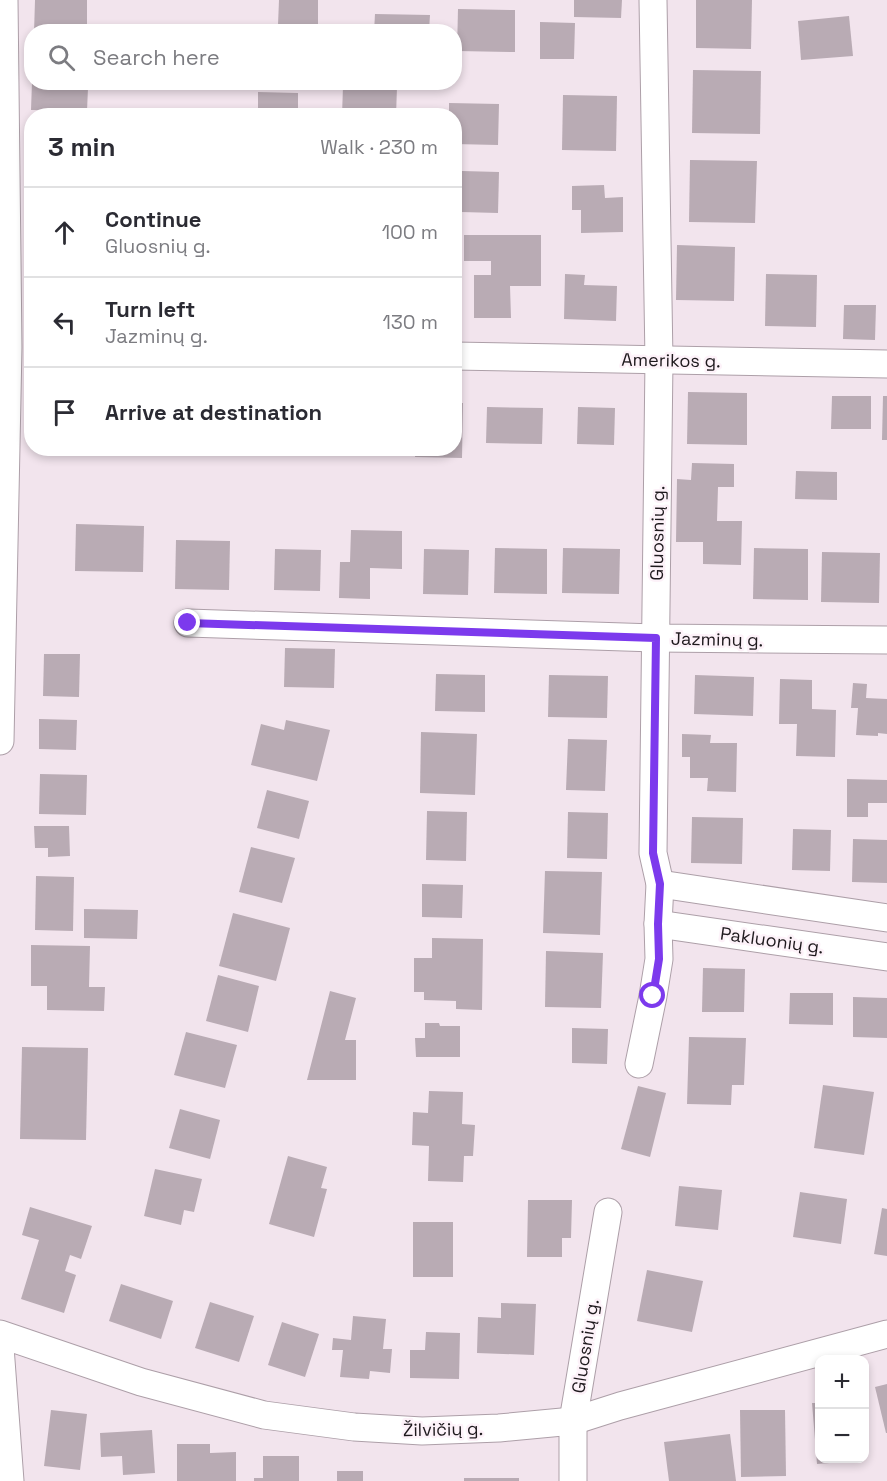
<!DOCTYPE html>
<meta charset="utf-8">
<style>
body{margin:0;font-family:"Space Grotesk",sans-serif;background:#f7f7f7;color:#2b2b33}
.controls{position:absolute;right:18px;bottom:18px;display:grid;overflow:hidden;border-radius:12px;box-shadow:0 3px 9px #0003}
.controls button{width:54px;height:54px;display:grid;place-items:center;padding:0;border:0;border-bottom:2px solid #e1e1e2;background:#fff;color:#2b2b33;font:30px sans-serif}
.stop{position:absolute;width:18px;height:18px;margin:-14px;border:4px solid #7c3aed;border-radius:50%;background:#fff}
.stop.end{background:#7c3aed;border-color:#fff;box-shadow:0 2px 6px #0008}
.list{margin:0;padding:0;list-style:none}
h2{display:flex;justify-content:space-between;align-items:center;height:78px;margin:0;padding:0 24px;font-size:26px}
h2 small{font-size:20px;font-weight:400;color:#7c7c81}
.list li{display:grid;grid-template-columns:39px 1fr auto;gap:18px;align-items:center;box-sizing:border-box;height:90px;padding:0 24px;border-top:2px solid #e1e1e2}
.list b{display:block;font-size:22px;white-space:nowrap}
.list p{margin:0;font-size:20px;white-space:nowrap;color:#7c7c81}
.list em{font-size:20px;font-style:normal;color:#7c7c81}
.icon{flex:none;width:33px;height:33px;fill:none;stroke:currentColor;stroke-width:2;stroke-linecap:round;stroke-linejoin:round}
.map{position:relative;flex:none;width:887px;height:1481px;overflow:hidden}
.search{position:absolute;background:#fff;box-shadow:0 3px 9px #0003;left:24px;top:24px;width:438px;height:66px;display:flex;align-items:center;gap:15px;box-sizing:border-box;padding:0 21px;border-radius:24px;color:#7c7c81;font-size:22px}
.panel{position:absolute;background:#fff;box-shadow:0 3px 9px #0003;left:24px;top:108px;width:438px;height:348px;border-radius:24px}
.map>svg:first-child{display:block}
</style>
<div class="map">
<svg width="887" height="1481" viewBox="0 0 887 1481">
<rect width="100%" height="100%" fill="#f2e4ed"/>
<!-- building -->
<g fill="#b9abb4">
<polygon points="35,0 87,0 87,32 34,32"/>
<polygon points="279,0 318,0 318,26 278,25"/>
<polygon points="574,0 622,0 621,18 574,17"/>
<polygon points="696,0 752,0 751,49 696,48"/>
<polygon points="458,9 515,10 515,52 457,51"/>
<polygon points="375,14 430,15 429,32 374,32"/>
<polygon points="849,16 853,56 801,60 798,21"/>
<polygon points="540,22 575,23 574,59 540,59"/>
<polygon points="693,70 761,71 760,134 692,133"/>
<polygon points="32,82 65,82 65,87 88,88 87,111 31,110"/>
<polygon points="343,86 397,87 396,116 342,116"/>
<polygon points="258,92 298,93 298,116 258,116"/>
<polygon points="563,95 617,96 616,151 562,150"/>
<polygon points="449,103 499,104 498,145 454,144 454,116 449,116"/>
<polygon points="690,160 757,161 755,223 689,222"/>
<polygon points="462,171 499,172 498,213 461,212"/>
<polygon points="604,185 605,198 623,197 623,232 581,233 581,210 572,210 572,186"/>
<polygon points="464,235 541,235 541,286 510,286 511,318 474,318 474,275 491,275 491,261 464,261"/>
<polygon points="677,245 735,247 734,301 676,300"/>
<polygon points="565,274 585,275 584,285 617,286 616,321 564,319"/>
<polygon points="766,274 817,275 816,327 765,326"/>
<polygon points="844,305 876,305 875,340 843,339"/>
<polygon points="688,392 747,393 747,445 687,444"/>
<polygon points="832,396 871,396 871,429 831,429"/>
<polygon points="883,396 887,396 887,440 882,440"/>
<polygon points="454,403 463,403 462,458 415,457 416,448 454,448"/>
<polygon points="487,407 543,408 542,444 486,443"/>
<polygon points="578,407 615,408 614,445 577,444"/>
<polygon points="265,448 323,448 323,452 265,451"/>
<polygon points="692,463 734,464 734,487 718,487 717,521 742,521 741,565 703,564 703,542 676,542 677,479 691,480"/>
<polygon points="796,471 837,472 837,500 795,499"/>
<polygon points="76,524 144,526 143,572 75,571"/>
<polygon points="351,530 402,531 402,569 370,568 370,599 339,598 340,562 350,562"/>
<polygon points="176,540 230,541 229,590 175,589"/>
<polygon points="495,548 547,549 547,594 494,593"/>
<polygon points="563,548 620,549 619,594 562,593"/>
<polygon points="754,548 808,549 808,600 753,599"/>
<polygon points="275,549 321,550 320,591 274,590"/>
<polygon points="424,549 469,550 468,595 423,594"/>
<polygon points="822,552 880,553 879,603 821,602"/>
<polygon points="285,648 335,649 334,688 284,687"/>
<polygon points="44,654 80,654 79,697 43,696"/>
<polygon points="436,674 485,675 485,712 435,711"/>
<polygon points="549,675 608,676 607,718 548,717"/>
<polygon points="695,675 754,677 753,716 694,714"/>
<polygon points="780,679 812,680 812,709 836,710 835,757 796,756 797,724 779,724"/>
<polygon points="853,683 867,684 866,698 887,699 887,734 878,733 878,736 856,735 858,708 851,708"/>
<polygon points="39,719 77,720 76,750 39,749"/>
<polygon points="286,720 330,730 317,781 251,765 261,724 284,730"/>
<polygon points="421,732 477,734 475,795 420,793"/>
<polygon points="682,734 711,735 710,743 737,743 736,792 707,791 708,778 690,778 690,757 682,757"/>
<polygon points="568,739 607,740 605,791 566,790"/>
<polygon points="40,774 87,775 86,815 39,814"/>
<polygon points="847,779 887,780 887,803 868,803 868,817 847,817"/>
<polygon points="267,790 309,801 299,839 257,828"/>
<polygon points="427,811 467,812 466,861 426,860"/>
<polygon points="568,812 608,813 607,859 567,858"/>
<polygon points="692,817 743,818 742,864 691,863"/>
<polygon points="34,826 69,826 70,856 48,857 48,848 35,848"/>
<polygon points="793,829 831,830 830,871 792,870"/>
<polygon points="853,839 887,840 887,883 852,882"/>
<polygon points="251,847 295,858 282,903 239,892"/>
<polygon points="545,871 602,872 600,935 543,933"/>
<polygon points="36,876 74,877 73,931 35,930"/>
<polygon points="422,884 463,885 462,918 422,917"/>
<polygon points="84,909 138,910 137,939 84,938"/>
<polygon points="233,913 290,928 276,981 219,966"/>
<polygon points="432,938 483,939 482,1010 456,1009 456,1001 424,1000 424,992 414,992 414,958 432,958"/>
<polygon points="31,945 90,946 89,987 105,987 104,1011 47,1010 47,986 31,986"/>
<polygon points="546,951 603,953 601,1008 545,1007"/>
<polygon points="703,968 745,969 744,1012 702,1012"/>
<polygon points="218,975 259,986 248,1032 206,1021"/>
<polygon points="330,991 356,998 345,1040 356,1040 356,1080 307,1080"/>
<polygon points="790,993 833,993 833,1025 789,1024"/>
<polygon points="853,997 887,998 887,1038 853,1037"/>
<polygon points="425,1023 439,1023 440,1026 460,1026 460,1057 416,1057 415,1038 425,1038"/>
<polygon points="572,1028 608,1029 607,1064 572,1063"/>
<polygon points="186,1032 237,1045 225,1088 174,1075"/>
<polygon points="689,1037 746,1038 744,1085 732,1085 731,1105 687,1104"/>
<polygon points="22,1047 88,1048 86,1140 20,1139"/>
<polygon points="823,1085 874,1092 864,1155 814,1148"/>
<polygon points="638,1086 666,1093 650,1157 621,1149"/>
<polygon points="429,1091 463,1092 462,1124 475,1125 473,1156 464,1156 463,1182 428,1181 429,1146 412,1145 413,1112 428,1113"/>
<polygon points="180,1109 220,1120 210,1159 169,1148"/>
<polygon points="288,1156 327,1167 321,1188 327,1189 314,1237 269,1224"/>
<polygon points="155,1169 202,1179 194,1212 184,1210 181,1225 144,1216"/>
<polygon points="679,1186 722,1190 718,1230 675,1226"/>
<polygon points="800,1192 847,1199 841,1244 793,1237"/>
<polygon points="528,1200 572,1200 571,1238 562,1238 562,1257 527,1257"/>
<polygon points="30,1207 92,1226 81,1259 70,1255 65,1271 76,1275 64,1313 21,1299 39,1240 22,1235"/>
<polygon points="882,1208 887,1209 887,1256 874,1254"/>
<rect x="413" y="1222" width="40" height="55"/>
<polygon points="647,1270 703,1281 692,1332 637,1321"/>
<polygon points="121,1284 173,1301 161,1339 109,1321"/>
<polygon points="210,1302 254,1316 239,1362 195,1348"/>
<polygon points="501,1303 536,1304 534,1355 477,1353 478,1317 501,1318"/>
<polygon points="353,1316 386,1319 383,1349 392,1349 390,1373 370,1371 369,1379 340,1377 343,1350 332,1350 333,1338 351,1340"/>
<polygon points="282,1322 319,1334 305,1377 268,1365"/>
<polygon points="426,1332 460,1333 459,1379 410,1378 410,1350 425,1350"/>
<polygon points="887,1384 887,1433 886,1433 875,1387"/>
<polygon points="812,1403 820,1403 820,1458 855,1458 855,1461 817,1464"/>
<polygon points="51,1410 87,1414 80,1470 44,1466"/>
<polygon points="740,1410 785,1410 786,1476 741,1477"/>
<polygon points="152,1430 155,1473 123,1475 122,1456 101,1457 100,1433"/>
<polygon points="730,1434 736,1481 669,1481 664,1442"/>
<polygon points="177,1444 210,1444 210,1453 236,1452 236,1481 177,1481"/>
<polygon points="263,1456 299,1456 299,1481 254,1481 254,1478 263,1478"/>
<rect x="337" y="1471" width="26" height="10"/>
<rect x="464" y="1478" width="55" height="3"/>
</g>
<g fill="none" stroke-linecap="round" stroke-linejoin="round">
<defs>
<g id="minor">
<polyline points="454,356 887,364"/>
<polyline points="188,623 655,638 887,640"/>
<polyline points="0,741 8,347 4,0"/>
<polyline points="660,884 887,918"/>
<polyline points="658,924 887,957"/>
<polyline points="639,1064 653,996 659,959 658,924 660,884 653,853 659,360 653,0"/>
<polyline points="0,1334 141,1382 264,1415 354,1427 422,1431 499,1428 573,1421 620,1406 887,1334"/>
<polyline points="0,1347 10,1481"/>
<polyline points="573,1481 573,1421 608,1212"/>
</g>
</defs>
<!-- minor casing -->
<use href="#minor" stroke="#ad9fa8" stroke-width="29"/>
<!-- minor -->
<use href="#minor" stroke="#fff" stroke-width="27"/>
</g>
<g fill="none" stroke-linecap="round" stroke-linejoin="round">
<!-- route -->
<polyline stroke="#7c3aed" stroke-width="8" points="188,623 656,638 653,853 660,884 658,924 659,959 653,996"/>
</g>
<g text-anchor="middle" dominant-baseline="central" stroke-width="5" stroke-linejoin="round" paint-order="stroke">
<!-- street labels -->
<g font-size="18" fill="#1e191d" stroke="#fdf2f9">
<text transform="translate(671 360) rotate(1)">Amerikos g.</text>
<text transform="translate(657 533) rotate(-89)">Gluosnių g.</text>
<text transform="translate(717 639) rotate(1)">Jazminų g.</text>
<text transform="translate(772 940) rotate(8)">Pakluonių g.</text>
<text transform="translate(585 1346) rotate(-81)">Gluosnių g.</text>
<text transform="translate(443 1429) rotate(-1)">Žilvičių g.</text>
</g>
</g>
</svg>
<div class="controls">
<button>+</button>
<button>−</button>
</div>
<div class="stop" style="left:653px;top:996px"></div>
<div class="stop end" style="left:188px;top:623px"></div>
<div class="search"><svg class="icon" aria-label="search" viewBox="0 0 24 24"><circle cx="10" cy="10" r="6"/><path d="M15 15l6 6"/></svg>Search here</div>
<section class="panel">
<h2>3 min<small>Walk · 230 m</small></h2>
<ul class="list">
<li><svg class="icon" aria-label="ahead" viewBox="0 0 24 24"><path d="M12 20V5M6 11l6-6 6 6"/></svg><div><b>Continue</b><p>Gluosnių g.</p></div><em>100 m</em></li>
<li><svg class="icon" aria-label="left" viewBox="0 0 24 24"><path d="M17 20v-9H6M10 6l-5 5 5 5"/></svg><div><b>Turn left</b><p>Jazminų g.</p></div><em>130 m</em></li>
<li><svg class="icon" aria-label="arrive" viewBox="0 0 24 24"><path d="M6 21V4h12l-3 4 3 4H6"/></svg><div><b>Arrive at destination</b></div></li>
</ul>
</section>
</div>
